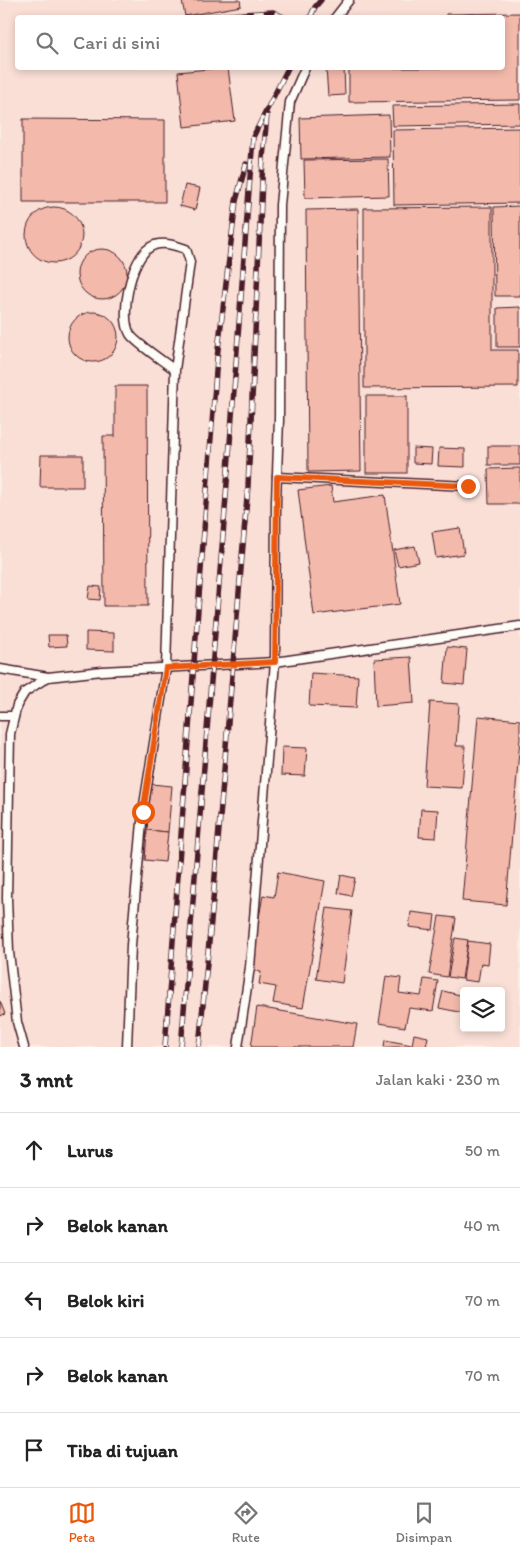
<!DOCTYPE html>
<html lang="id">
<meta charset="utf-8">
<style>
body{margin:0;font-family:Itim,sans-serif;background:#f2f2f2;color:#222}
.controls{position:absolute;right:15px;bottom:15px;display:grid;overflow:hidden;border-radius:5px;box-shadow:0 2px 8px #0003}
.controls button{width:45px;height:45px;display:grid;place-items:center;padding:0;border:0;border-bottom:1px solid #e0e0e0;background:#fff;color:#222;font:25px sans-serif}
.stop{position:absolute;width:15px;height:15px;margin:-11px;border:4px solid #ea580c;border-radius:50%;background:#fff}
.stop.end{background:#ea580c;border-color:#fff;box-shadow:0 1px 5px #0008}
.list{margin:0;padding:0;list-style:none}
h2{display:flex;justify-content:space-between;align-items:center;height:65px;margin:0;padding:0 20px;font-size:21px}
h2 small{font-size:16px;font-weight:400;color:#767676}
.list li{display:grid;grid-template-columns:32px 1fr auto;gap:15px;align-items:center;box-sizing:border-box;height:75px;padding:0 20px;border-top:1px solid #e0e0e0}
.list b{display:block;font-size:19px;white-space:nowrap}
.list em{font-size:16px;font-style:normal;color:#767676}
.icon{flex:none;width:28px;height:28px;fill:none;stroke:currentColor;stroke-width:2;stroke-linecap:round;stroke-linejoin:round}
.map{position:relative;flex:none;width:520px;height:1047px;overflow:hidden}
.search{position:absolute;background:#fff;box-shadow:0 2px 8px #0003;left:15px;right:15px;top:15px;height:55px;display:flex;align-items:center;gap:12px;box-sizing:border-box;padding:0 18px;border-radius:5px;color:#767676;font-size:19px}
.sheet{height:440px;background:#fff}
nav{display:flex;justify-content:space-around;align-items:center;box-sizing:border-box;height:70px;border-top:1px solid #e0e0e0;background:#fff;font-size:14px;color:#767676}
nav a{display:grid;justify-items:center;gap:2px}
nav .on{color:#ea580c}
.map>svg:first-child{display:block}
</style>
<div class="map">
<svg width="520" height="1047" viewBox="0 0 520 1047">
<rect width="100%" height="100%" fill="#fbefe8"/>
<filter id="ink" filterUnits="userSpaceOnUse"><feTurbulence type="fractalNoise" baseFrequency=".02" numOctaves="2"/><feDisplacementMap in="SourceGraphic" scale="10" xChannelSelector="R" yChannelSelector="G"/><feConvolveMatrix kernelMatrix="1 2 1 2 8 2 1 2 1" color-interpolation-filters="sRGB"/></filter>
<g filter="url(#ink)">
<!-- built -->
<path fill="#f9dfd6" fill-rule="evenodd" d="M 0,0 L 520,0 L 520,1047 L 0,1047 ZM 18,18 L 502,18 L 502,68 L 18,68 ZM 464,991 L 501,991 L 501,1028 L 464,1028 Z"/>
<!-- building -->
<g fill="#f3baab" stroke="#4a1f2b">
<polygon points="187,0 240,0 241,6 185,16 182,1"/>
<polygon points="520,13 520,100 349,102 349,68 502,68 502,18 446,18 446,14"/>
<polygon points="218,68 228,68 235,121 184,127 178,72"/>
<polygon points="326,68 344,68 345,95 328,96"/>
<polygon points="520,104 520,124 393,126 392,106"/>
<polygon points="389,115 390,157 301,159 300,118"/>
<polygon points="23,119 165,120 165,202 23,202"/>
<polygon points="520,128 520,203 394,205 393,130"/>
<polygon points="388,159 389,196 305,198 304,160"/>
<polygon points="185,185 200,188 195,210 180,206"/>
<polygon points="520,206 520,296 495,296 494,207"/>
<polygon points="492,207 492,350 518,350 518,387 364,388 364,208"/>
<circle cx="54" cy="235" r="28"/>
<polygon points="358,209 361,471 308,472 306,210"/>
<circle cx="102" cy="274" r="25"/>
<polygon points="520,307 520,347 497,347 497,308"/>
<circle cx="93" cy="337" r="25"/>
<polygon points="115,386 147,386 148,606 104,606 103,436 115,436"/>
<rect x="366" y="396" width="41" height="77"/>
<rect x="488" y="446" width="32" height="19"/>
<polygon points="413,448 432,449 431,464 413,463"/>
<polygon points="439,448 465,449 465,467 438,466"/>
<polygon points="41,455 83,455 83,487 40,487"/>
<polygon points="520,468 520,504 489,504 488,469"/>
<polygon points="331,486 333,502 385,495 400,604 314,615 298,490"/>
<polygon points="460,528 464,554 436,558 432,532"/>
<polygon points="415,546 419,562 398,566 394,550"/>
<polygon points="90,586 101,587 100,600 88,599"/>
<polygon points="86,632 114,633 114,651 86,650"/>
<polygon points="48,635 66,635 67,646 49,647"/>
<polygon points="447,647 467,649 464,685 444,683"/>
<polygon points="411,657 414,703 376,706 374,659"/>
<polygon points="311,673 358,676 356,708 309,706"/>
<polygon points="430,702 459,704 456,746 465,746 462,788 424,786"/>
<polygon points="478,716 520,720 520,739 506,905 462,901"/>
<polygon points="282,747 307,748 305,776 281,775"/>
<polygon points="151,784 172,786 168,832 147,830"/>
<polygon points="421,809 438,810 436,838 419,837"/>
<polygon points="147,830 168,832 165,862 145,860"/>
<polygon points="278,872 325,881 303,1008 273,1003 276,987 259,984 261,972 250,970 263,895 274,897"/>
<polygon points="341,875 355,878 351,896 338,893"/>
<polygon points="327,908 352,911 342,983 316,979"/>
<polygon points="411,912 435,915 433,930 409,927"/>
<polygon points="439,916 456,918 447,977 429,974"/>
<polygon points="455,938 468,940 462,979 448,977"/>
<polygon points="468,941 490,944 488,964 481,963 478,982 463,980"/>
<polygon points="386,976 401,978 399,993 421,996 424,979 438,981 433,1011 409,1008 405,1027 379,1023"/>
<polygon points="443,991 464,996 464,1013 439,1008"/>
<polygon points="0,1001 5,1014 0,1016"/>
<polygon points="257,1007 357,1024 353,1047 251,1047"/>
<polygon points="414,1034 428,1037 426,1047 384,1047 385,1040 412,1045"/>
</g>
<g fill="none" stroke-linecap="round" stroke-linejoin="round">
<defs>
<g id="lane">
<polyline points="335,18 349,0"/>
<polyline points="277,477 468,486"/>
<polyline points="0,669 48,677"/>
<polyline points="0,716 14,716"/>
<polyline points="24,1047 17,1022 9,952 7,898 10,734 17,705 25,692 48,677 102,671 275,662 520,626"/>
<path d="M 127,1047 L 131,945 L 143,811 L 166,668 L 175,370 L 190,262 L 186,249 C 174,245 160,240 149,248 C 131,260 119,315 130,334 C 134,342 166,363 175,370"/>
<polyline points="238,1047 250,967 275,662 276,501 279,419 280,205 290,102 305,68"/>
</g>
</defs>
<!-- lane casing -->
<use href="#lane" stroke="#4a1f2b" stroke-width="11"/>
<!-- lane -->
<use href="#lane" stroke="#fdfcf7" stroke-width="8"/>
<defs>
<g id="rail">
<polyline points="187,18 273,12 285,18"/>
<polyline points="310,18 315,7 321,0"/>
<polyline points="165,1047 217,358 236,201 246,164"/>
<polyline points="181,1047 224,523 253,137 288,68"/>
<polyline points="199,1047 213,900 248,486 263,158 267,115"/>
</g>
</defs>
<!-- rail casing -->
<use href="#rail" stroke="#4a1f2b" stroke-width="5.5"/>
<!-- rail -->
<use href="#rail" stroke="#fdfcf7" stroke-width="4" stroke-dasharray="11" stroke-linecap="butt"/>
</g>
</g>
<g fill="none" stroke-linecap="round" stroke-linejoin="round" filter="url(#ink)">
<!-- route -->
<polyline stroke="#ea580c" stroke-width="6" points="143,812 166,668 275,662 277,477 468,486"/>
</g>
</svg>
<div class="controls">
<button><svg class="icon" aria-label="layers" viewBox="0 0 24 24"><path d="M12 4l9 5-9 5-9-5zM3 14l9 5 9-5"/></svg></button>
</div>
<div class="stop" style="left:143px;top:812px"></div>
<div class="stop end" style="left:468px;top:486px"></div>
<div class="search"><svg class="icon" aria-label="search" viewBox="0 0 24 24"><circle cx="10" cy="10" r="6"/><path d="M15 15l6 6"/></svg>Cari di sini</div>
</div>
<section class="sheet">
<h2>3 mnt<small>Jalan kaki · 230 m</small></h2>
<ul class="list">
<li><svg class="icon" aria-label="ahead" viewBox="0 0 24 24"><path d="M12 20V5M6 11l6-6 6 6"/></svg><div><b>Lurus</b></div><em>50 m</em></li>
<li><svg class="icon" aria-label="right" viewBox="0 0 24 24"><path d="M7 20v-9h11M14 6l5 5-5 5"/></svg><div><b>Belok kanan</b></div><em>40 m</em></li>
<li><svg class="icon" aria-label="left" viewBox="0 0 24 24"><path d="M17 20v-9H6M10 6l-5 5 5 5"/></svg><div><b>Belok kiri</b></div><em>70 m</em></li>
<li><svg class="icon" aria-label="right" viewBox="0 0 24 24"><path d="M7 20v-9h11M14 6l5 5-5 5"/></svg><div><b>Belok kanan</b></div><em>70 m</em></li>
<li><svg class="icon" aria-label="arrive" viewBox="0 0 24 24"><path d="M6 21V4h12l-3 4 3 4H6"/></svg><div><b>Tiba di tujuan</b></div></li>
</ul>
</section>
<nav>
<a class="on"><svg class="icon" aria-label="map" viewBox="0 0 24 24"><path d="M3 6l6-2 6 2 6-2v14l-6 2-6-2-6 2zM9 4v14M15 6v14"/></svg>Peta</a>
<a><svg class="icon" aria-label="directions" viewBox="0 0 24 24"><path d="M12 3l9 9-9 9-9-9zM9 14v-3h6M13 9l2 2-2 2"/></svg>Rute</a>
<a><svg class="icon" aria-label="saved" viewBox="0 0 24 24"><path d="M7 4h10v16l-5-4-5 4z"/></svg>Disimpan</a>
</nav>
